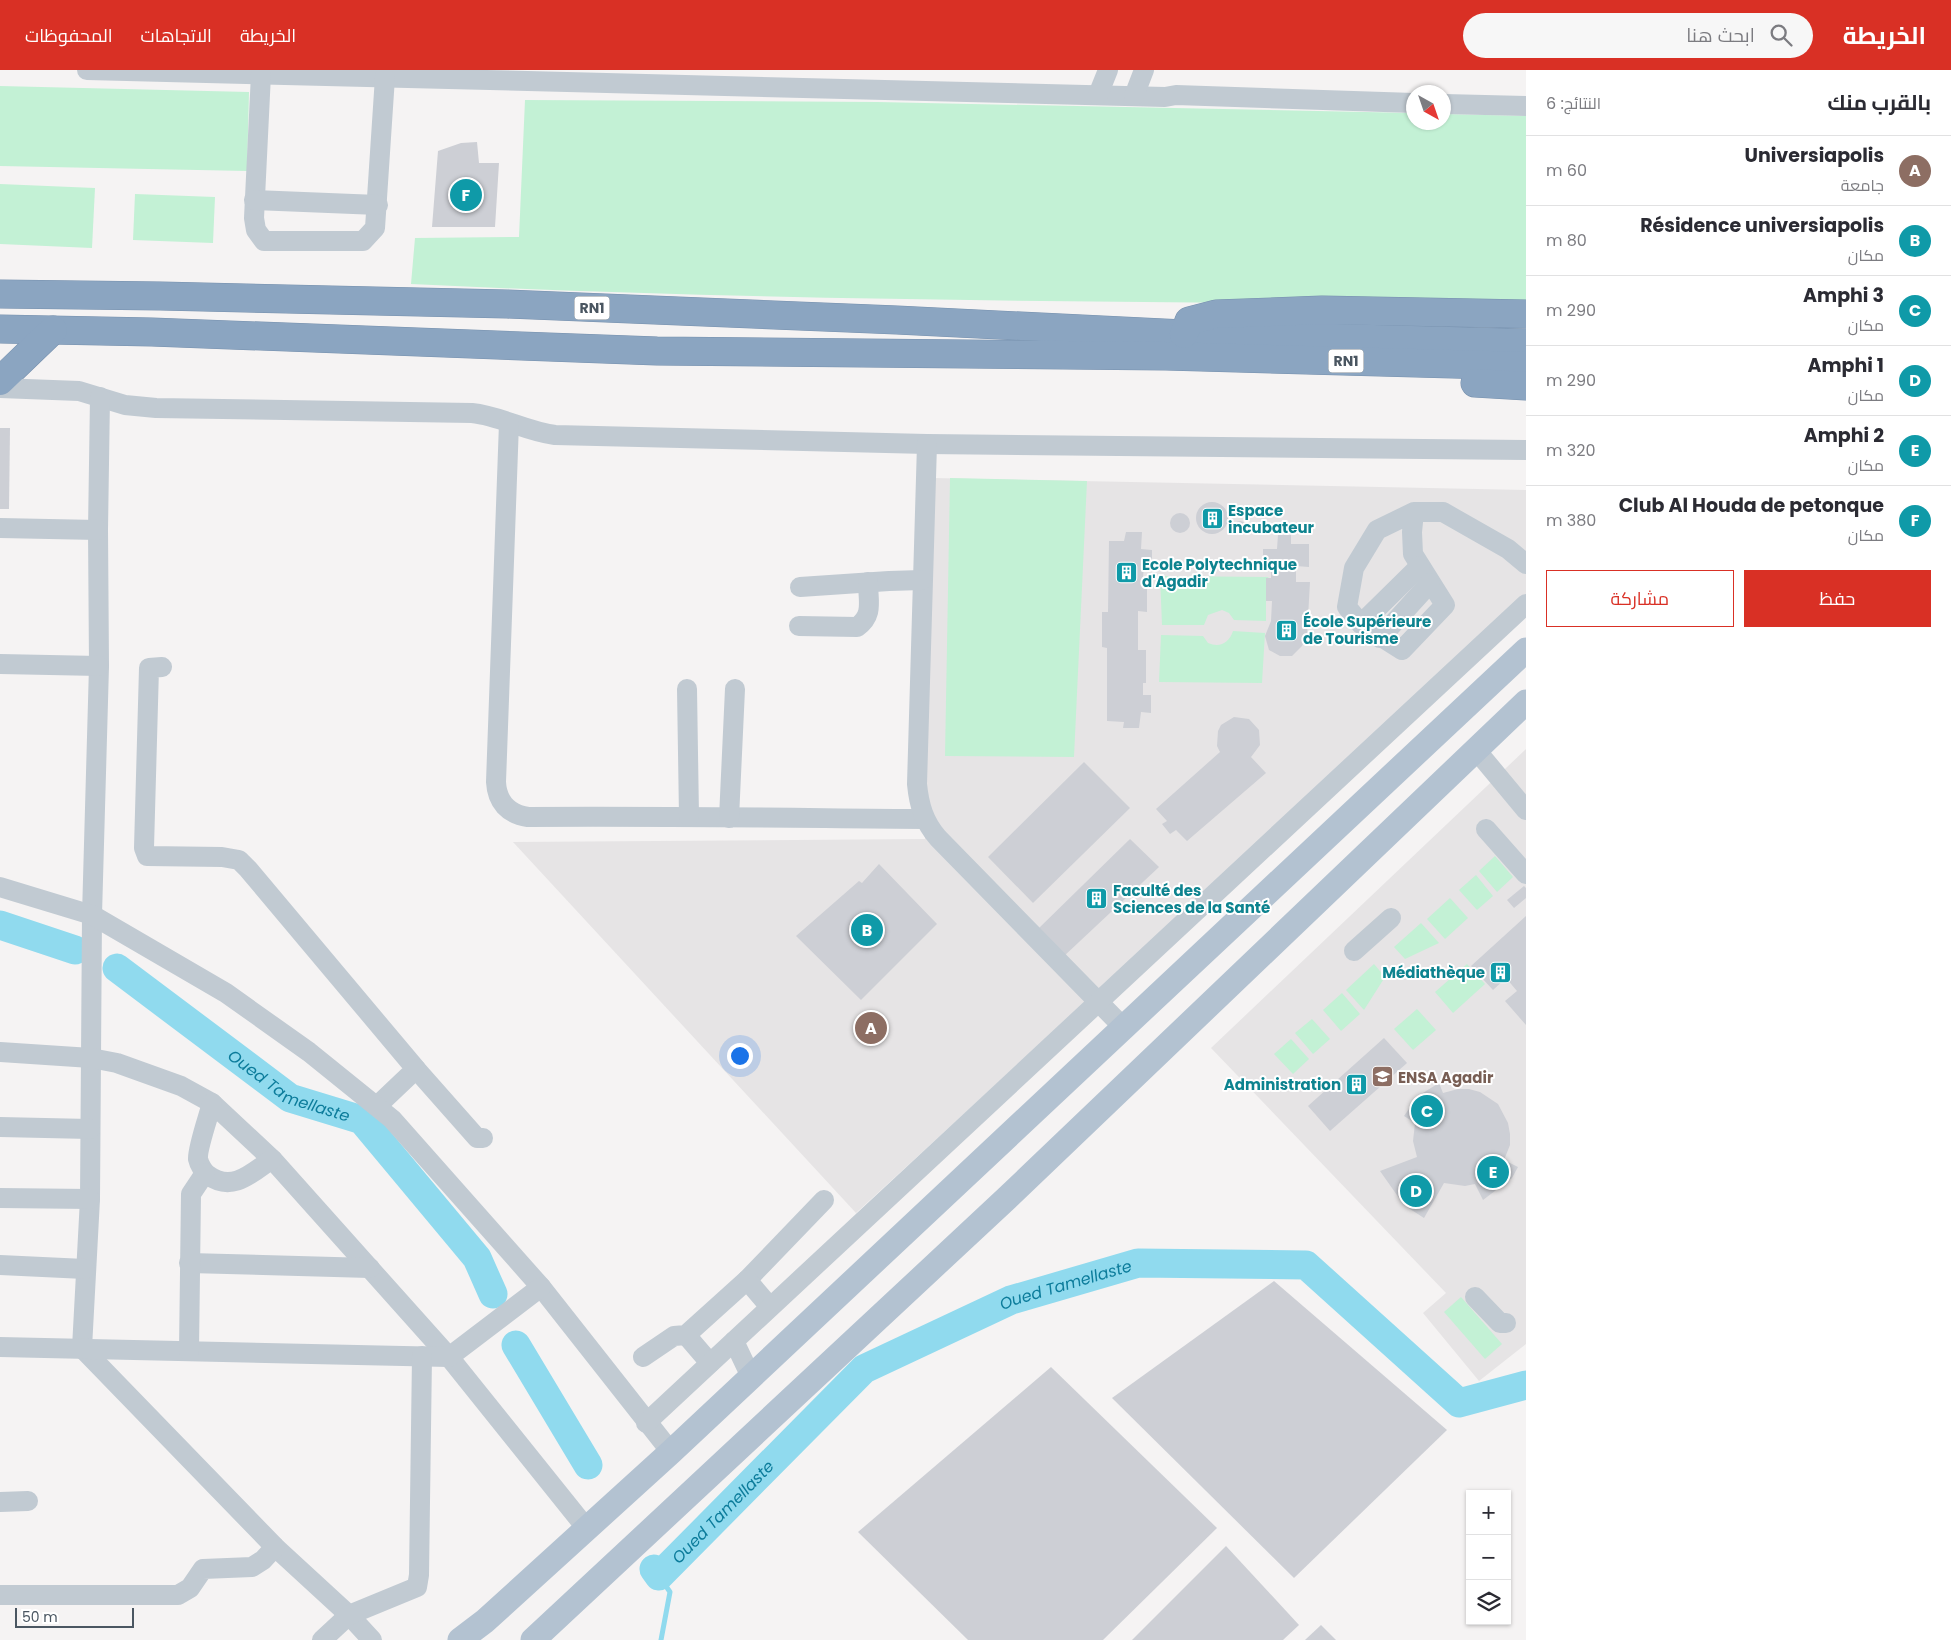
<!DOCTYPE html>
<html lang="ar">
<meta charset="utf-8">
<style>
body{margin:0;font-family:Poppins,Cairo,sans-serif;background:#f7f7f7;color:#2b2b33;direction:rtl}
.controls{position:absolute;right:15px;bottom:15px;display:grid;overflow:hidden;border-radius:0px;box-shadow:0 1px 4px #0004}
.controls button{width:45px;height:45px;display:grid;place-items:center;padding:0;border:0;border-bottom:1px solid #e1e1e2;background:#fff;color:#2b2b33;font:25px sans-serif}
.compass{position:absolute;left:1406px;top:15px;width:45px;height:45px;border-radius:50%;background:#fff;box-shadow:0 1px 4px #0004;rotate:140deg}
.scale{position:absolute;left:15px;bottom:12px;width:119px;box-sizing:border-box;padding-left:5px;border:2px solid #4a5661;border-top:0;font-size:14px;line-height:18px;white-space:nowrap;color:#4a5661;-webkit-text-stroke:4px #fff;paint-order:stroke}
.you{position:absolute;left:739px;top:985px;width:18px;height:18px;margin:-12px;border:4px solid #fff;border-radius:50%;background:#1a73e8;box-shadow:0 0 0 8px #1a73e833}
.badge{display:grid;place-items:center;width:32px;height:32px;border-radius:50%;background:#d93025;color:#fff;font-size:16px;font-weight:700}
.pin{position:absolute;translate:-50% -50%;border:2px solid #fff;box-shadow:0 1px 5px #0006}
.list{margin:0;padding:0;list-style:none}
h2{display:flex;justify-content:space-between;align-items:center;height:65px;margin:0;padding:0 20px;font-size:21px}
h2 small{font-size:16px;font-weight:400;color:#7c7c81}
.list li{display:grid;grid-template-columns:32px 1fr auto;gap:15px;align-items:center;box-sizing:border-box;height:70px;padding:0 20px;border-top:1px solid #e1e1e2}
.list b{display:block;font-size:19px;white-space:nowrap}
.list p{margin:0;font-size:16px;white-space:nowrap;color:#7c7c81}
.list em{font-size:16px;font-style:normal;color:#7c7c81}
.actions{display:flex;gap:10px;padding:15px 20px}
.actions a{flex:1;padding:11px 0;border:1px solid #d93025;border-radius:0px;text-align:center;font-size:18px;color:#d93025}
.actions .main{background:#d93025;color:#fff}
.icon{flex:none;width:28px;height:28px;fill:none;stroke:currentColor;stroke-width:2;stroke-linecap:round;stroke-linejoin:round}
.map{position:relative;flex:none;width:1526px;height:1570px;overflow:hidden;direction:ltr}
header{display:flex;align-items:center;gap:30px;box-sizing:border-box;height:70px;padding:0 25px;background:#d93025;color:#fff}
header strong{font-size:24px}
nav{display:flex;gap:28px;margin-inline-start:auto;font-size:18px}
.search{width:350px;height:45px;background:#f7f7f7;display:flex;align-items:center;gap:12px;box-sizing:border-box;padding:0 18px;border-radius:28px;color:#7c7c81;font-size:19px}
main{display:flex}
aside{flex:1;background:#fff}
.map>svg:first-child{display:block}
</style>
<header>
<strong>الخريطة</strong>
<div class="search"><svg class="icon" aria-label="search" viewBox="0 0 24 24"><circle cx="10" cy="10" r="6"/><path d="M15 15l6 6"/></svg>ابحث هنا</div>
<nav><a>الخريطة</a><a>الاتجاهات</a><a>المحفوظات</a></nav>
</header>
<main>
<aside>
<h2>بالقرب منك<small>النتائج: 6</small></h2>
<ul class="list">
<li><span class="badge" style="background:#8d6e63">A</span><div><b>Universiapolis</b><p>جامعة</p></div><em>60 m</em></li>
<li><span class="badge" style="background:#0f9aa8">B</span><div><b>Résidence universiapolis</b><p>مكان</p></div><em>80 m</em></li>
<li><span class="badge" style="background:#0f9aa8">C</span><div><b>Amphi 3</b><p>مكان</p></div><em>290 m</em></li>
<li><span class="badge" style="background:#0f9aa8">D</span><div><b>Amphi 1</b><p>مكان</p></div><em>290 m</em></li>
<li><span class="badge" style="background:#0f9aa8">E</span><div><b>Amphi 2</b><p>مكان</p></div><em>320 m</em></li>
<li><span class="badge" style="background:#0f9aa8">F</span><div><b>Club Al Houda de petonque</b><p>مكان</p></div><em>380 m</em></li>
</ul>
<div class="actions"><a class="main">حفظ</a><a>مشاركة</a></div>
</aside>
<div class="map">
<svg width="1526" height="1570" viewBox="0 0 1526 1570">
<rect width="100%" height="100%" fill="#f5f3f3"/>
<!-- education -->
<g fill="#e6e4e5">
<polygon points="933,408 1526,420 1526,527 856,1143 513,772 925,769"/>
<polygon points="1526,679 1526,1274 1479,1311 1423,1243 1446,1223 1211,978"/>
</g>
<!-- green -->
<g fill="#c3f1d5">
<polygon points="0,16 249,22 247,101 0,96"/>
<path d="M 525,30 L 877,32 L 1413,43 L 1414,52 L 1444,52 L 1444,44 L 1526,46 L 1526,235 C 1154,232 782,232 411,214 L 415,168 L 519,167 Z"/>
<polygon points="0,114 95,118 92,178 0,174"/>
<polygon points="135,124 215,127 213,173 133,170"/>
<polygon points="950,408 1087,411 1074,687 945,686"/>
<polygon points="1160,506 1269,507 1266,509 1266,551 1234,550 1229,543 1222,540 1208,545 1204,555 1162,555"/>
<path d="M 1233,561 L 1265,563 L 1262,613 L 1159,612 L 1161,565 L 1203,566 L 1208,573 C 1220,578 1229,573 1233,561 Z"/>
<polygon points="1495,786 1513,807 1497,822 1479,801"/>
<polygon points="1476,805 1493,826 1477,840 1459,820"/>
<polygon points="1450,828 1468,848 1445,869 1427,849"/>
<polygon points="1421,853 1439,873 1405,889 1394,877"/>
<polygon points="1374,894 1385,907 1364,940 1346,920"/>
<polygon points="1467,894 1485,914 1453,943 1435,922"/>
<polygon points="1342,923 1360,944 1341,961 1323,940"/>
<polygon points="1417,939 1436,960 1413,980 1394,959"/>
<polygon points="1312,949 1330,969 1313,984 1295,963"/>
<polygon points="1291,969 1309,989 1293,1004 1274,984"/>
<polygon points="1461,1227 1502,1274 1485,1289 1444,1242"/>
</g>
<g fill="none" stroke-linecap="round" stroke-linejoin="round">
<!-- stream -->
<polyline stroke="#90daee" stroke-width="5" points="659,1506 670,1522 661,1570"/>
<!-- river -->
<g stroke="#90daee" stroke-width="29">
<polyline points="0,855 75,880"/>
<path id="s1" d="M 117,898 L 290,1028 L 362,1050 L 477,1188 L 493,1224"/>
<polyline points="516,1275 588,1395"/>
<path id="s2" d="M 654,1499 L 659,1506 L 864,1299 L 1011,1230 L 1138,1193 L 1306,1195 L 1459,1333 L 1526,1315"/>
</g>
</g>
<!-- building -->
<g fill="#cdcfd5">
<polygon points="477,72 479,93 499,93 495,157 432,157 438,81 461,73"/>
<polygon points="0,358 10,358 9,439 0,439"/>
<circle cx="1212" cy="448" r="16"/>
<circle cx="1180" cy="453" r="10"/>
<circle cx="1240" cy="457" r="6"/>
<polygon points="1126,462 1142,462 1141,479 1152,480 1152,497 1144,495 1143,508 1147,508 1147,542 1138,541 1138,580 1146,580 1146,613 1143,613 1143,625 1151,625 1151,643 1141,642 1139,658 1123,658 1124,652 1107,651 1107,578 1102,577 1102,542 1108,542 1109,471 1124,471"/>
<polygon points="1278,465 1291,465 1291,474 1309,474 1309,497 1296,496 1296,512 1310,512 1307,565 1302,576 1292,586 1280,586 1269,580 1265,566 1271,551 1272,531 1266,531 1266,508 1271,508 1271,498 1263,498 1263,479 1277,479"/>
<polygon points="1234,647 1249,649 1259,660 1260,675 1251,687 1266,703 1187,771 1176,760 1170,764 1162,754 1167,751 1156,739 1220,682 1217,676 1218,661 1221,655"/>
<polygon points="1084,692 1130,738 1033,833 988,787"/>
<polygon points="1130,769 1159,797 1063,887 1037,860"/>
<polygon points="879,794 937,854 861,930 796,866 859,811 862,813"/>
<polygon points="1524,816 1526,818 1526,828 1514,838 1507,830"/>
<polygon points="1526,846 1526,955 1505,931 1517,921 1506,908 1493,920 1471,896"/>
<polygon points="1384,968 1407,993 1330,1061 1308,1036"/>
<polygon points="1439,1013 1443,1023 1458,1019 1469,1019 1480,1022 1498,1034 1508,1053 1510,1064 1510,1075 1504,1090 1518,1097 1512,1108 1483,1130 1475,1114 1465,1116 1444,1113 1424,1148 1410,1139 1399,1128 1380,1101 1417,1087 1413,1071 1415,1053 1404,1046 1418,1026"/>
<polygon points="1274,1211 1447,1360 1294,1508 1112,1328"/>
<polygon points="1051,1297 1217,1458 1103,1570 968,1570 858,1462"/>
<polygon points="1226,1476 1299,1555 1283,1570 1132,1570"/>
<polygon points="1321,1555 1336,1570 1305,1570"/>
</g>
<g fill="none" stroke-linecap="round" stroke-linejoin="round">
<defs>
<g id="highway">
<polyline points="0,224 161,226 507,234 897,250 1184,264 1526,273"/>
<polyline points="0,259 152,262 657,281 1166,286 1526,296"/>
<polyline points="1184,264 1189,251 1216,244 1322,240 1526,244"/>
<polyline points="0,311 53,260"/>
<polyline points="1475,313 1526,316"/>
</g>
</defs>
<!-- highway casing -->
<use href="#highway" stroke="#7690ad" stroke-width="29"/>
<!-- minor -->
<g stroke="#c1cad2" stroke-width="20">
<polyline points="87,0 1165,27 1176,25 1414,33"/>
<polyline points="261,4 254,148 256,160 264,171 363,171 375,158 385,7"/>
<polyline points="1098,25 1108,0"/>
<polyline points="1134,26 1144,0"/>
<polyline points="1444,34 1526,36"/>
<polyline points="254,130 378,135"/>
<path d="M 0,318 L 79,321 L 125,335 L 156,338 L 472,343 C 501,346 525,361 555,365 L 927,374 L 1526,380"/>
<polyline points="100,327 98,460 99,596 92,845 90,1129 82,1278 275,1477 349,1545 372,1570"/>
<path d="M 509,353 L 496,712 C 497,732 508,744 528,747 C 660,746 792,748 924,749"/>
<path d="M 927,374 L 917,714 C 919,735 924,752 938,768 L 1123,957"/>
<polyline points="1414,442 1412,462 1413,484 1445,535 1402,580 1361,554 1347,537 1354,498 1377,460 1414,442 1443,442 1508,479 1526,494"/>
<polyline points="0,458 98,460"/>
<polyline points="800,517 889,511 922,510"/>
<polyline points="1361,554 1420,496"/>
<path d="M 799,556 L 857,557 C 874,545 868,531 868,512"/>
<polyline points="1380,568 1430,513"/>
<polyline points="0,594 99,596"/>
<polyline points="162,597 149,598 144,778 147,786 222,787 239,790 248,799 416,999 377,1036"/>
<polyline points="687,619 689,746"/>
<polyline points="1476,680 1526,740"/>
<polyline points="729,748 735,619"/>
<polyline points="1486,759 1526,804"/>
<polyline points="0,817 92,845 226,923 309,982 392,1049 541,1217 671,1382"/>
<polyline points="1354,881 1391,848"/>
<polyline points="0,982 91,988 117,993 181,1016 212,1033 272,1089 449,1287 587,1459"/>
<polyline points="416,999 477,1068 483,1068"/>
<path d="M 212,1033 C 209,1045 197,1079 198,1089 C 199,1094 204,1103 208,1105 C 232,1123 252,1103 272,1089"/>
<polyline points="0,1057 90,1059"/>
<polyline points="0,1128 90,1129"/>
<polyline points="189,1193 370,1198"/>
<polyline points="0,1195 85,1199"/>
<polyline points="747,1210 824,1130"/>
<polyline points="1475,1227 1500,1253 1506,1253"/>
<polyline points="686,1265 710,1293"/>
<polyline points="734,1271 751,1307"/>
<polyline points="0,1277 449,1287 541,1217"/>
<polyline points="189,1281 191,1124 205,1103"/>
<polyline points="643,1287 674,1266 686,1265 747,1210 770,1237"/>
<polyline points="646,1353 1526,534"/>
<polyline points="0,1432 28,1431"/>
<polyline points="0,1525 178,1525 190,1518 203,1499 252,1497 263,1490 275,1477"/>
<polyline points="322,1570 349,1545 417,1517 419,1505 422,1286"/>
</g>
<!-- major -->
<g stroke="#b3c2d1" stroke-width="25">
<polyline points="460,1570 485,1551 671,1382 1526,580"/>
<polyline points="533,1570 1007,1128 1526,632"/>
</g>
<!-- highway -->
<use href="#highway" stroke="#8ba5c1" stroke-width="28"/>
</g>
<!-- icons -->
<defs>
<symbol id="building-square" viewBox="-11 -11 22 22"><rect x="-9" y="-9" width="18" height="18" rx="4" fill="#0f9aa8" stroke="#fff"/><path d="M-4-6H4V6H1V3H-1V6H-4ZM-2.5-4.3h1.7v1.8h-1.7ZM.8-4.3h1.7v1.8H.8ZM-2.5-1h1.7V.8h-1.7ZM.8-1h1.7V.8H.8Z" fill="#fff"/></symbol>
<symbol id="university-square" viewBox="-11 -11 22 22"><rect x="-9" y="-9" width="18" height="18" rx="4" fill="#8d6e63" stroke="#fff"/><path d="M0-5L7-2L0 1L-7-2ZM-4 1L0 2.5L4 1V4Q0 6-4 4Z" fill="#fff"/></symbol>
</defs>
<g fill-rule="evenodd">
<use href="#building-square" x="1200" y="436" width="25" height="25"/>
<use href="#building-square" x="1114" y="490" width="25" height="25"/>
<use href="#building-square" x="1274" y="548" width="25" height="25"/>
<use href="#building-square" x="1084" y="816" width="25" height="25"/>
<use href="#building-square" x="1488" y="890" width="25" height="25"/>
<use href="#university-square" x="1370" y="994" width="25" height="25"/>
<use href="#building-square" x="1344" y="1002" width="25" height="25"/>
</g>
<g text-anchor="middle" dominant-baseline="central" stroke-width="4" stroke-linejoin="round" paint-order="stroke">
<!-- shield labels -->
<g fill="#fff" stroke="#808990" stroke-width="1">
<rect x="574.5" y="226.5" width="35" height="23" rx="4"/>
<rect x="1328.5" y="279.5" width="35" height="23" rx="4"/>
</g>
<g font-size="14" font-weight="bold" fill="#4a5661">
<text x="592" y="238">RN1</text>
<text x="1346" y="291">RN1</text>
</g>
<!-- culture labels -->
<g font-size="15" font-weight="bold" fill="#0d838f" stroke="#fff" text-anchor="start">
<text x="1228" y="440">Espace<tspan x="1228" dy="17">incubateur</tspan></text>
<text x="1142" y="494">Ecole Polytechnique<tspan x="1142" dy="17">d'Agadir</tspan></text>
<text x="1303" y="551">École Supérieure<tspan x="1303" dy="17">de Tourisme</tspan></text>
<text x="1113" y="820">Faculté des<tspan x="1113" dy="17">Sciences de la Santé</tspan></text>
<text x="1485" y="902" text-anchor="end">Médiathèque</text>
<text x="1341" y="1014" text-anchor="end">Administration</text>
</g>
<!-- education labels -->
<g font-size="15" font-weight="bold" fill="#785e54" stroke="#fff" text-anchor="start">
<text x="1398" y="1007">ENSA Agadir</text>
</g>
<!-- water labels -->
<g font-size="16" font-style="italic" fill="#0c7c9b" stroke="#fff">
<text stroke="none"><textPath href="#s1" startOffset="210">Oued Tamellaste</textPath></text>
<text stroke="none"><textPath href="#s2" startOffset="519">Oued Tamellaste</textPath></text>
<text stroke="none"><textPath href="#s2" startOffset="99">Oued Tamellaste</textPath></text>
</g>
</g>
</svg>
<div class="controls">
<button>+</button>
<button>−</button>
<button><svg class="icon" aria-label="layers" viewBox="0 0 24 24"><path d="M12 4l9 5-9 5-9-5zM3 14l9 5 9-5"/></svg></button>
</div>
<svg class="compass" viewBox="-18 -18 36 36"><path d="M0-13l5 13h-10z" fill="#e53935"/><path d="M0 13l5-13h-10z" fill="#7c7c81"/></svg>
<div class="scale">50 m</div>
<div class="you"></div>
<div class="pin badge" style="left:871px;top:958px;background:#8d6e63">A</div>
<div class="pin badge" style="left:867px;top:860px;background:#0f9aa8">B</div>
<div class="pin badge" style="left:1427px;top:1041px;background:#0f9aa8">C</div>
<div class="pin badge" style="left:1416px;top:1121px;background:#0f9aa8">D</div>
<div class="pin badge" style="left:1493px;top:1102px;background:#0f9aa8">E</div>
<div class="pin badge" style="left:466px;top:125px;background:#0f9aa8">F</div>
</div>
</main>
